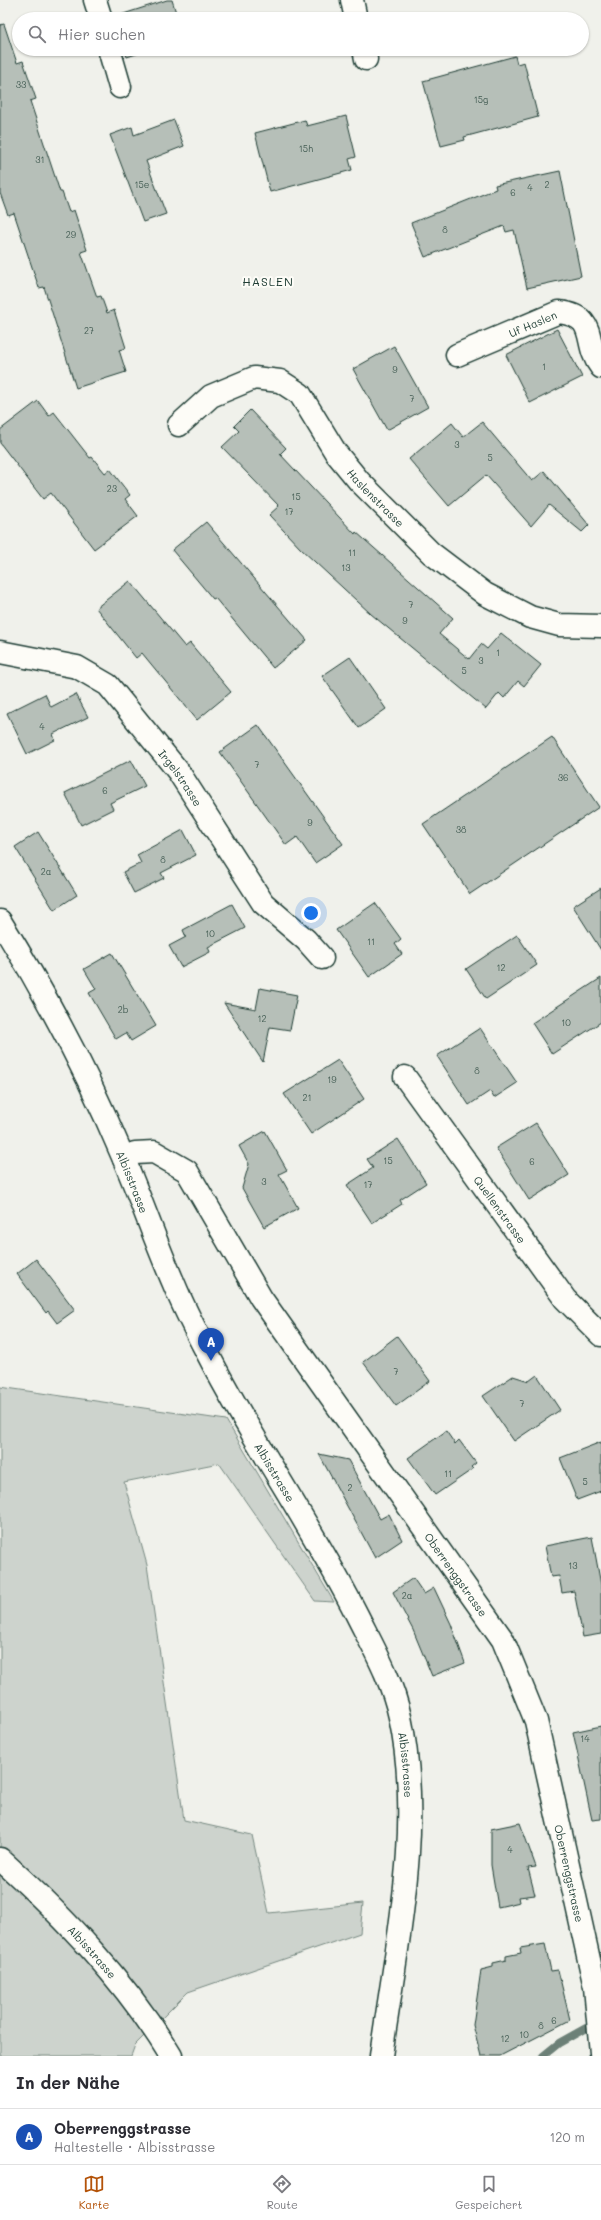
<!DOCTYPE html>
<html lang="de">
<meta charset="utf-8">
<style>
body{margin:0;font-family:Mali,sans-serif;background:#f7f7f7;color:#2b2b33}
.you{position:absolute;left:311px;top:913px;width:14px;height:14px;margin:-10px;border:3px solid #fff;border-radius:50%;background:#1a73e8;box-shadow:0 0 0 6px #1a73e833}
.badge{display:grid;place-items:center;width:26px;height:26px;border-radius:50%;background:#b45309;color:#fff;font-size:13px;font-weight:700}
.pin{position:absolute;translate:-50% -33px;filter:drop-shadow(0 1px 2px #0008)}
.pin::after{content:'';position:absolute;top:21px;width:14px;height:12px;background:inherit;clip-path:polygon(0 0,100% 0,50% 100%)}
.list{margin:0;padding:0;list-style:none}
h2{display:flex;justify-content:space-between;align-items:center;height:52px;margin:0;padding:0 16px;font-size:17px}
h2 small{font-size:13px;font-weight:400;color:#7c7c81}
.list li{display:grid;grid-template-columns:26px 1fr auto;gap:12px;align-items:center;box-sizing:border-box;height:56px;padding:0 16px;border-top:1px solid #e1e1e2}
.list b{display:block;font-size:15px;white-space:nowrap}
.list p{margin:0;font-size:13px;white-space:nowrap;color:#7c7c81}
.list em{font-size:13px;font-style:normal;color:#7c7c81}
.icon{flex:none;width:22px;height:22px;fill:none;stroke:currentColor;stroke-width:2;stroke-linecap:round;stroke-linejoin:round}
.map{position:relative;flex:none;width:601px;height:2056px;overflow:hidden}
.search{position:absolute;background:#fff;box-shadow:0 1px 3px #0004;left:12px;right:12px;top:12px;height:44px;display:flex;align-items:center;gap:10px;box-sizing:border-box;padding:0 14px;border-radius:22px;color:#7c7c81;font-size:15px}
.sheet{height:108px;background:#fff}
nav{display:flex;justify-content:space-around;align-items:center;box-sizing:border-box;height:56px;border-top:1px solid #e1e1e2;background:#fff;font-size:11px;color:#7c7c81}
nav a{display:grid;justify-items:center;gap:2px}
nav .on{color:#b45309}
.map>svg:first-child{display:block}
</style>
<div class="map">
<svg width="601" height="2056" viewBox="0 0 601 2056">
<rect width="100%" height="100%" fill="#f0f1eb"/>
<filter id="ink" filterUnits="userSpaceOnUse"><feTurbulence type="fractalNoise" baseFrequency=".025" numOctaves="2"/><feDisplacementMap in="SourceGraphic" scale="8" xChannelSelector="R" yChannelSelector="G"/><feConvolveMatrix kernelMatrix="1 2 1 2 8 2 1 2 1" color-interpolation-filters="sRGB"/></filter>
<g filter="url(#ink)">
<!-- green -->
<polygon fill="#cdd3cd" stroke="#768880" points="0,1387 226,1420 334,1602 315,1601 219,1463 124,1482 147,1565 184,1820 252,1835 269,1913 363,1903 360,1933 188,1992 135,2045 131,2056 0,2056"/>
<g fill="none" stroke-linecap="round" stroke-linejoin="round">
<!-- stream -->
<polyline stroke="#6c8077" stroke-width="8" points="543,2056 559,2043 586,2028"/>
</g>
<!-- building -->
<g fill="#b6bfb8" stroke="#1f3d34">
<polygon points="167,0 172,0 178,19 115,19 114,17"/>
<polygon points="4,24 17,63 23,61 36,99 30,101 60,192 62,192 69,212 74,210 87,250 81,252 97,297 101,296 107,313 114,310 126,348 119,350 126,372 76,388 44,287 39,288 14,213 8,215 0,193 0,25"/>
<polygon points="124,49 152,49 127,57"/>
<polygon points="515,56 517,64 524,62 538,117 464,137 465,140 441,146 423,81"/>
<polygon points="346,116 356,157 349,159 352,170 270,192 255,133 305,120 307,126"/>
<polygon points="174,120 184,146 146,161 166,214 143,222 110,135 132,127 134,135"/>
<polygon points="560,171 581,276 527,288 514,230 506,232 504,226 425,257 411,223 496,189 495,185"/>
<polygon points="557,329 582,377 530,403 506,355"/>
<polygon points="394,346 428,407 387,430 353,369"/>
<polygon points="38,401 49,416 54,412 90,458 92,457 105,473 110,469 130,495 125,499 138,516 94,549 51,493 43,499 0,443 0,430"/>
<polygon points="250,410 286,448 280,454 355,534 356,532 453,618 439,634 469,659 481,644 487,649 501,633 541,665 524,686 518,681 504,698 499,693 486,709 371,614 301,549 269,515 279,506 222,447 239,431 234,426"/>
<polygon points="482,422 532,481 544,471 589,525 582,532 549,505 531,526 486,475 449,506 409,459 452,423 463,437"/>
<polygon points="206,522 307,640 273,668 215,598 213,599 172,550"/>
<polygon points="130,581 185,647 190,643 231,692 197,720 142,653 136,658 96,608"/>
<polygon points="350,657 386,709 359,728 322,676"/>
<polygon points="45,694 51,707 76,694 88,717 53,734 55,740 27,754 7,713"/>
<polygon points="258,725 343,844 315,863 297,837 286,845 220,752"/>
<polygon points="552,737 599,807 470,894 423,824"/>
<polygon points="131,760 145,786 110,803 113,809 81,825 65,793"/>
<polygon points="183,830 196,855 161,873 164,878 134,893 123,872 141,863 137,855"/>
<polygon points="38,832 77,895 54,910 15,847"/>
<polygon points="601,888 601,950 573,906"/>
<polygon points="375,903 401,939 395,944 402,954 369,977 336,930"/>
<polygon points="232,904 245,928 208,947 210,952 181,967 169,946 186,937 183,930"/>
<polygon points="517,935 537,965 486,999 466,969"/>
<polygon points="112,953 156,1026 131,1041 126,1033 116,1039 89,993 96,989 84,969"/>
<polygon points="601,978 601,1022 552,1054 532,1023"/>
<polygon points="260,988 297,995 290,1030 270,1027 263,1062 224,1003 256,1009"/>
<polygon points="480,1028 517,1083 494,1098 490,1091 469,1105 437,1056"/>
<polygon points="338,1060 364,1099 311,1134 284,1094"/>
<polygon points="536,1123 569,1175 529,1200 496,1148"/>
<polygon points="265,1131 287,1170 279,1174 298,1208 264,1227 242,1188 249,1164 239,1146"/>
<polygon points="398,1139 426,1183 400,1200 402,1204 372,1223 347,1185 373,1168 367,1159"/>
<polygon points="36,1259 75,1310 57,1323 48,1311 46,1313 17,1274"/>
<polygon points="397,1336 430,1381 396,1406 363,1362"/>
<polygon points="537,1375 560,1410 514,1441 483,1396 513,1376 529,1381"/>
<polygon points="446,1431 455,1444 459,1440 476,1463 471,1467 473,1469 435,1495 408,1458"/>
<polygon points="601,1442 601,1491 577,1500 560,1458"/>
<polygon points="319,1454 348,1460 380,1519 389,1514 402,1540 375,1558"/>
<polygon points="592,1537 601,1585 601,1634 583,1637 574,1591 562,1593 559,1576 551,1577 545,1546"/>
<polygon points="413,1578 424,1594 434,1588 451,1624 465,1663 432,1676 413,1630 393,1592"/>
<polygon points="601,1726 601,1819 592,1820 573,1732"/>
<polygon points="520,1823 536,1867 528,1868 535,1895 519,1897 520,1902 498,1907 491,1865 491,1829"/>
<polygon points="545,1944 551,1971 558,1970 570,2020 500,2056 481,2056 473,2025 481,1970 493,1967 493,1963 506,1960 506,1956 521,1953 520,1948"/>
</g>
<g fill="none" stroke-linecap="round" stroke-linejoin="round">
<defs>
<g id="minor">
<polyline points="95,0 101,19"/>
<polyline points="352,0 356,19"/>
<polyline points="109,49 120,87"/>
<polyline points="364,49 366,59"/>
<path id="s1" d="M 457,355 L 559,312 C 600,317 582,343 601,367"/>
<path id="s2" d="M 179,425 L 211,396 L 254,378 L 280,381 L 300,394 L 336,453 L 359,481 L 431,553 L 485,594 L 530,617 L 559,625 L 601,626"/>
<path id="s3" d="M 0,652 L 77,667 L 108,685 L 178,771 L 263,903 L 306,940 L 322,958"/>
<path id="s4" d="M 405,1077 L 565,1299 L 601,1335"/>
<path id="s5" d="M 124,1159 L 135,1153 L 154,1152 L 187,1171 L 261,1298 L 503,1640 L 536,1721 L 595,1987 L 601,2053"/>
</g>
<g id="major">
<path id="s6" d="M 0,921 C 47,996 89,1076 123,1157 C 141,1199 156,1243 174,1284 C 185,1311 199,1337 212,1362 C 257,1448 313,1528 357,1615 C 374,1649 392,1680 400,1717 C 424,1828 396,1946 381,2056"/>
<path id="s7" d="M 0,1859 C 65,1918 125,1980 171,2056"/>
</g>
</defs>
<!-- minor casing -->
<use href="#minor" stroke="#1f3d34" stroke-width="25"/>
<!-- major casing -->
<use href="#major" stroke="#1f3d34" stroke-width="25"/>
<!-- minor -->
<use href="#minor" stroke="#fdfcf7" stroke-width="22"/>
<!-- major -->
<use href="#major" stroke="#fdfcf7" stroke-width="22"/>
</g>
</g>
<g text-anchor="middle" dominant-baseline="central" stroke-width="4" stroke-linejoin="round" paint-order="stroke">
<!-- number labels -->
<g font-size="9" fill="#455e55">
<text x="21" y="84">33</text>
<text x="481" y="99">15g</text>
<text x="306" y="148">15h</text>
<text x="40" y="159">31</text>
<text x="142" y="184">15e</text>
<text x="547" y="184">2</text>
<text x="530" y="187">4</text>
<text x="513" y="192">6</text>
<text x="445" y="229">8</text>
<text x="71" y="234">29</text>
<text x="89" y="330">27</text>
<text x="544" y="366">1</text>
<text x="395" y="369">9</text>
<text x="412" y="398">7</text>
<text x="457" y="444">3</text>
<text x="490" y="457">5</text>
<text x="112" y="488">23</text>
<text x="296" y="496">15</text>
<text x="289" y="511">17</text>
<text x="352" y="552">11</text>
<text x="346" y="567">13</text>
<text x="411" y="604">7</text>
<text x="405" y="620">9</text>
<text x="498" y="652">1</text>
<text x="481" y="660">3</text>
<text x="464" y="670">5</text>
<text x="42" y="726">4</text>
<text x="257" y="764">7</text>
<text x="563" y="777">36</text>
<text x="105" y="790">6</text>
<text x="310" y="822">9</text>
<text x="461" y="829">38</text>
<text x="163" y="859">8</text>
<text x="46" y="871">2a</text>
<text x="210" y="933">10</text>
<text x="371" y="941">11</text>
<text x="501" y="967">12</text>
<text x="123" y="1009">2b</text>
<text x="262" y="1018">12</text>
<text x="566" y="1022">10</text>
<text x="477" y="1070">8</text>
<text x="332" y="1079">19</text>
<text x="307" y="1097">21</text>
<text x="388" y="1160">15</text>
<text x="532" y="1161">6</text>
<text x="264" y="1181">3</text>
<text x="368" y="1184">17</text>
<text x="396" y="1371">7</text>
<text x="522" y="1403">7</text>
<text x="448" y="1473">11</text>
<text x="585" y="1481">5</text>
<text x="350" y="1487">2</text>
<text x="573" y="1565">13</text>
<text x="407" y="1595">2a</text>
<text x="585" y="1738">14</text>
<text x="510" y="1849">4</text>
<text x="554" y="2020">6</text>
<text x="541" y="2025">8</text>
<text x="524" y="2034">10</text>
<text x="505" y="2038">12</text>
</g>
<!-- street labels -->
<g font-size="11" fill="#1f3d34" stroke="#fdfcf7">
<text stroke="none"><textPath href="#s1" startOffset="82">Uf Haslen</textPath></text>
<text stroke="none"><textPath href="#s2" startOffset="269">Haslenstrasse</textPath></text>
<text stroke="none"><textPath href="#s3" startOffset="232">Irgelstrasse</textPath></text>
<text stroke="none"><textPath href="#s6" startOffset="293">Albisstrasse</textPath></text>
<text stroke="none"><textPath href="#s4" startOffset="163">Quellenstrasse</textPath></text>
<text stroke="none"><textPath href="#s6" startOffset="617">Albisstrasse</textPath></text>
<text stroke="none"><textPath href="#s5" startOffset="555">Oberrenggstrasse</textPath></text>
<text stroke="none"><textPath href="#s6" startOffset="941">Albisstrasse</textPath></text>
<text stroke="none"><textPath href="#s5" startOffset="879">Oberrenggstrasse</textPath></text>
<text stroke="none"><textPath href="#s7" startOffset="131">Albisstrasse</textPath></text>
</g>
<!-- neighbourhood labels -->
<g font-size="12" letter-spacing="1" fill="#1f3d34" stroke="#fdfcf7">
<text x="268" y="281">HASLEN</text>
</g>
</g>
</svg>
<div class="you"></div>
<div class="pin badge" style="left:211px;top:1361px;background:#1a4fb4">A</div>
<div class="search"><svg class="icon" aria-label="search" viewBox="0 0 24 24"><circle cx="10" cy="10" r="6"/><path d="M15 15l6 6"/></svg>Hier suchen</div>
</div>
<section class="sheet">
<h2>In der Nähe<small></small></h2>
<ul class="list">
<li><span class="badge" style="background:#1a4fb4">A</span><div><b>Oberrenggstrasse</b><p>Haltestelle · Albisstrasse</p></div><em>120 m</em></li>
</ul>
</section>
<nav>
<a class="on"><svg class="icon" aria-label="map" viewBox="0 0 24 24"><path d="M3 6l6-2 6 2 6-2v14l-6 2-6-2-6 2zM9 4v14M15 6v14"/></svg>Karte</a>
<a><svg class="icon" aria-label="directions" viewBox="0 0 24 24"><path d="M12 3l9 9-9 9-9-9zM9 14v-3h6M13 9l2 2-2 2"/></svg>Route</a>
<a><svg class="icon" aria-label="saved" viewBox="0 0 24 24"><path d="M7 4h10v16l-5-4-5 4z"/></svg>Gespeichert</a>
</nav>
